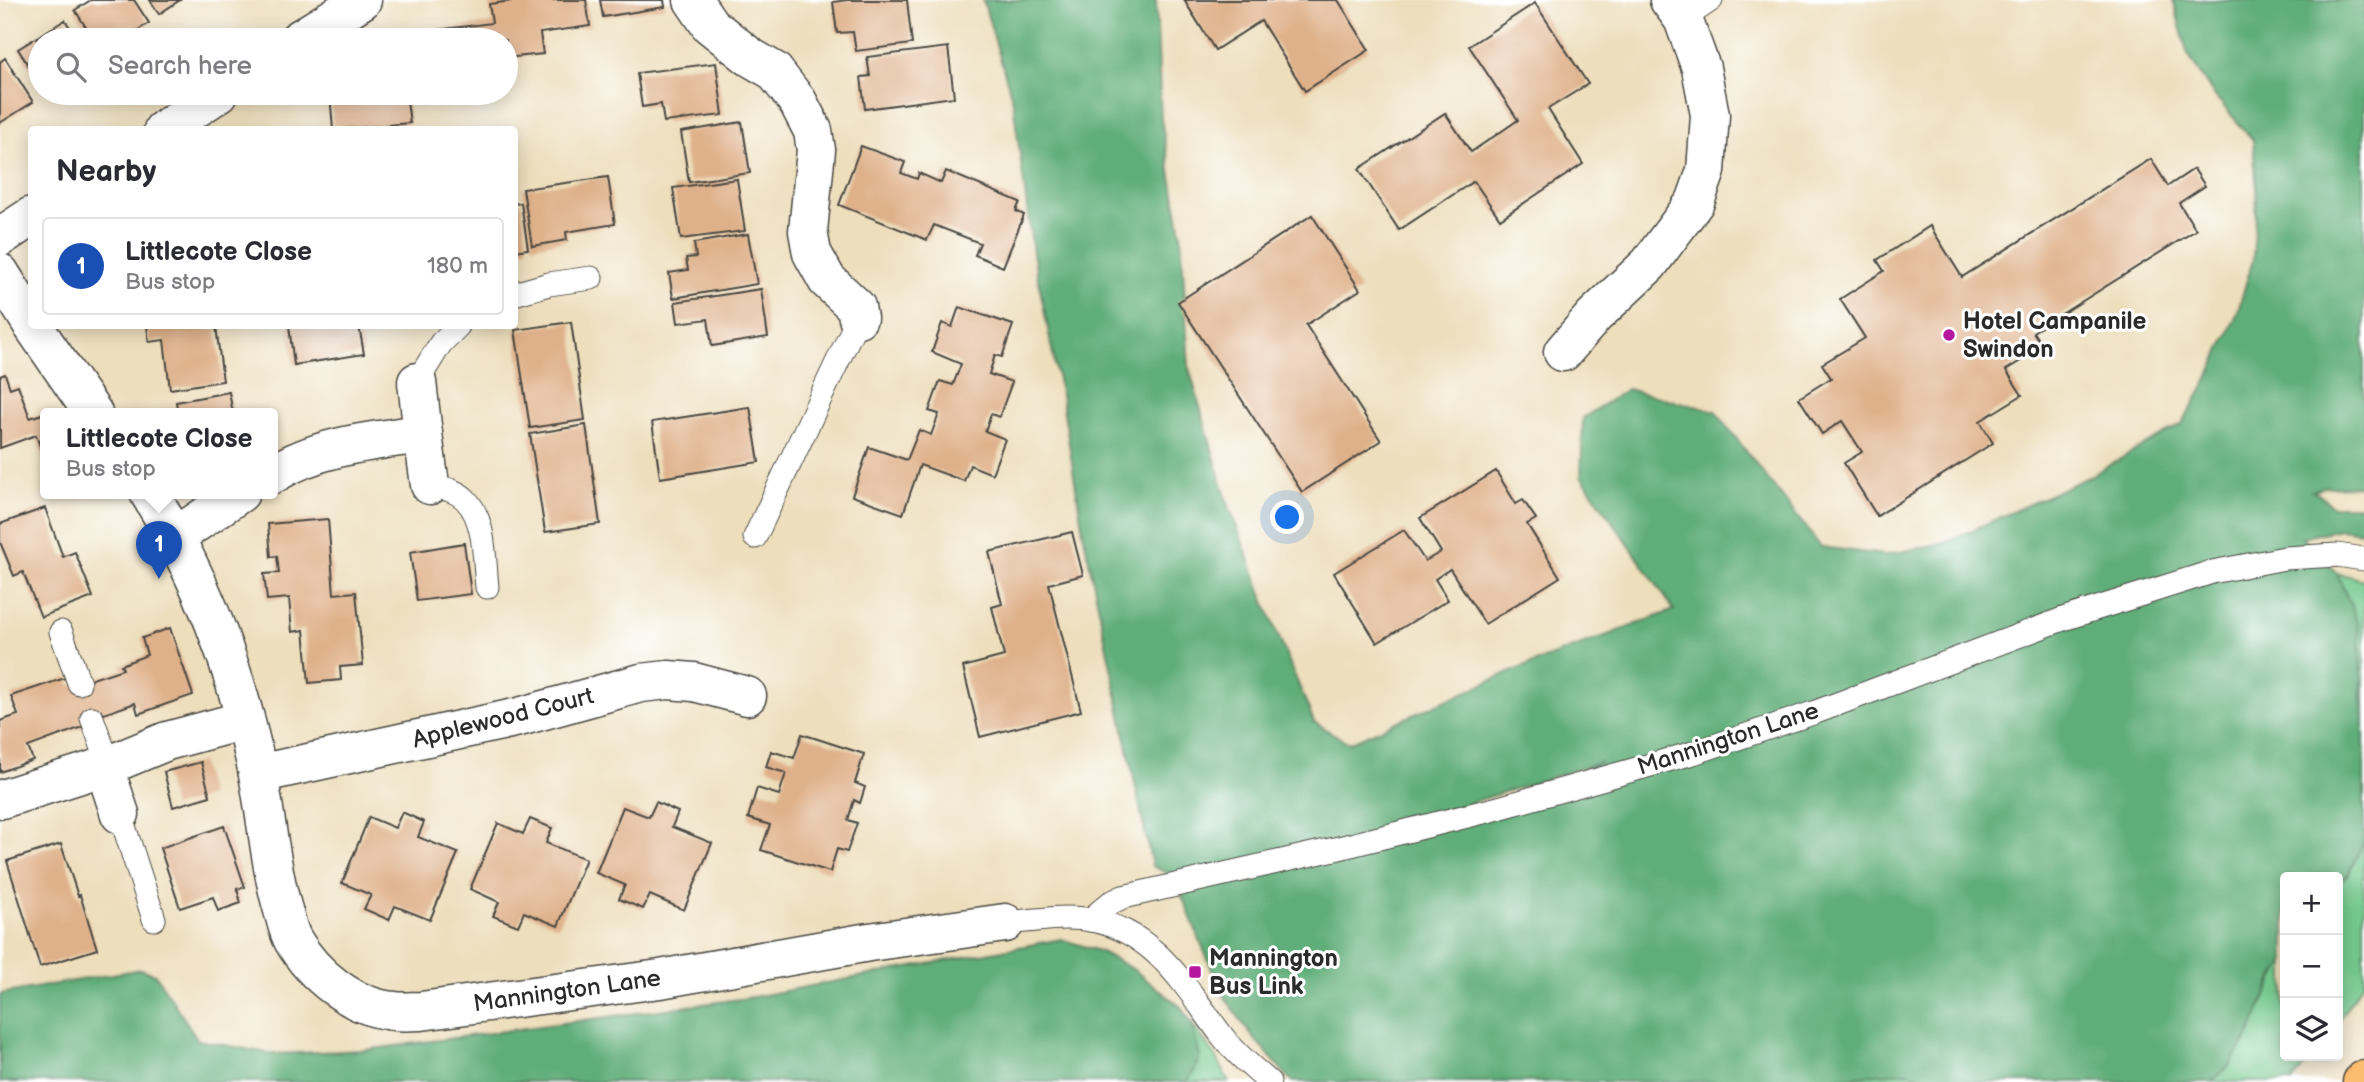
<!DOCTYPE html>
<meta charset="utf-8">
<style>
body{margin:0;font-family:"Balsamiq Sans",sans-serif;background:#f7f7f7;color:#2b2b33}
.controls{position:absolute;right:21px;bottom:21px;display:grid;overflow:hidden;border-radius:7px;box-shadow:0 4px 18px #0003}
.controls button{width:63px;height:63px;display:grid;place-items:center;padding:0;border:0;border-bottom:2px solid #e1e1e2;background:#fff;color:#2b2b33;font:35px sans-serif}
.you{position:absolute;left:1288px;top:518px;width:24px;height:24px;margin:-18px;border:5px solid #fff;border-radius:50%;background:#1a73e8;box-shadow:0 0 0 10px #1a73e833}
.badge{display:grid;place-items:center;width:46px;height:46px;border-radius:50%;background:#ea580c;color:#fff;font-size:23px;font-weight:700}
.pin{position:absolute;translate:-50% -58px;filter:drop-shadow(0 2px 4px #0008)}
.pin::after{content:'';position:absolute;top:37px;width:24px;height:21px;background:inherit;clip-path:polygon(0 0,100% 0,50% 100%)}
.popup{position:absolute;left:40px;top:408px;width:238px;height:91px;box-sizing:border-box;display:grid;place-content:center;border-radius:7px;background:#fff;filter:drop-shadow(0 2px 5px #0005);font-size:23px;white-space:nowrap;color:#7c7c81}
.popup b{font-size:26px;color:#2b2b33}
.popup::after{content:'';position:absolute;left:50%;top:100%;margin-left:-14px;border:14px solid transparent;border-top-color:#fff}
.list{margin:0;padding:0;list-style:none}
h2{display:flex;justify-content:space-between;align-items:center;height:91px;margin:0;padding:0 28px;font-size:30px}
h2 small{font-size:23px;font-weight:400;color:#7c7c81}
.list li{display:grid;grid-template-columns:46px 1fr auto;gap:21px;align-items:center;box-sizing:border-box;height:98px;margin:0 14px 14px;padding:0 14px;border:2px solid #e1e1e2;border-radius:7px}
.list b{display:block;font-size:26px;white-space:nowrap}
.list p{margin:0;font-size:23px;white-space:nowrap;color:#7c7c81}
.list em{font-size:23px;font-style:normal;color:#7c7c81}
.icon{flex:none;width:38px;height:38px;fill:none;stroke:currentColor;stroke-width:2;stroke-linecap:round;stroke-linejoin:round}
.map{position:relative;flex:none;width:2364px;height:1082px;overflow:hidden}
.search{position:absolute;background:#fff;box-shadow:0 4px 18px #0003;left:28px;top:28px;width:490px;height:77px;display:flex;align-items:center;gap:18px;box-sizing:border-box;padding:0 24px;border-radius:38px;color:#7c7c81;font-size:26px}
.panel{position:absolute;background:#fff;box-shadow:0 4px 18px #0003;left:28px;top:126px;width:490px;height:203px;border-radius:7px}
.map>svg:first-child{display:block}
</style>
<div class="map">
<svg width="2364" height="1082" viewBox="0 0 2364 1082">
<rect width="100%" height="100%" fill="#fff"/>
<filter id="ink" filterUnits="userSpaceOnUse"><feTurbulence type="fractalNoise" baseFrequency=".0143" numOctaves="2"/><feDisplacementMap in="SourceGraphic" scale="14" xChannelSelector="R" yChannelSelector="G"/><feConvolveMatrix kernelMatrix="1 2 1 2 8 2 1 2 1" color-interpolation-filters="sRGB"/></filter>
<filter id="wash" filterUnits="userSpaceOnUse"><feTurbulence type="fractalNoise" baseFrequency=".00686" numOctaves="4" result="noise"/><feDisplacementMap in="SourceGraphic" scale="28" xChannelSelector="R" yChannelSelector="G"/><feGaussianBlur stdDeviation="1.57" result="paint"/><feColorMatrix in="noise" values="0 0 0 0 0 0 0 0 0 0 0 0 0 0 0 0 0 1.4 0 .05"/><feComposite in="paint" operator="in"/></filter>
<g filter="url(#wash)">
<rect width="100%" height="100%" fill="#eddebc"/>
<!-- green -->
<g fill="#74c98d" stroke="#507a5c" stroke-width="2">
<polygon points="2337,573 2364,580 2364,726 2358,623"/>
<polygon points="2364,841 2364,982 2338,1021 2338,883 2349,873"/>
<path d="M 2285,961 L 2285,1056 L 2312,1056 L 2292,1082 L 2211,1082 C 2252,1045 2257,1005 2285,961 Z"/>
<path d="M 1192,1024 L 1217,1058 L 1229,1082 L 1185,1082 C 1205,1067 1197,1045 1192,1024 Z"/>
<polygon points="1910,1072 1927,1082 1815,1082 1875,1074"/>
</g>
<!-- forest -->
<g fill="#5fad78" stroke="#456c52" stroke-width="2" fill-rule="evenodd">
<path d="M 983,0 L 1156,0 L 1161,119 L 1181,233 L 1189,368 L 1226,498 L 1275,628 L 1314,722 L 1349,743 L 1515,670 L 1674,610 L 1581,476 L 1583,418 L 1627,389 L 1715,411 L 1821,547 L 1885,555 L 1944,543 L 2086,478 L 2182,424 L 2206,383 L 2237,314 L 2253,259 L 2257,194 L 2253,140 L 2213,94 L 2188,55 L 2173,0 L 2364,0 L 2364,486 L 2324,487 L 2312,491 L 2318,493 L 2332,506 L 2364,506 L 2364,532 L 2341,529 L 2302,537 L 2337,573 L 2358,623 L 2364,726 L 2364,841 L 2349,873 L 2338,883 L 2338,877 L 2285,877 L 2285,962 L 2272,981 L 2249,1036 L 2229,1066 L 2211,1082 L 1928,1082 L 1909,1072 L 1875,1074 L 1815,1082 L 1293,1082 L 1290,1079 L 1251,1035 L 1220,990 L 1174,876 L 1152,866 L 1083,532 L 1062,400 L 1033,253 L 1013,102 ZM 1601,762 L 1515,804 L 1399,825 Z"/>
<polygon points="1061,939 1099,951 1133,969 1181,1007 1192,1024 1200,1057 1190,1078 1185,1082 0,1082 0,994 141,969 155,974 198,1040 273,1054 365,1050 747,998"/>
</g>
<g id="blocks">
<!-- building -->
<g fill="#dfb18a">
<polygon points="91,0 134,0 149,23 122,40 94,40 75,10"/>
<polygon points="150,0 180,0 159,14"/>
<polygon points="519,0 586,0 590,26 540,33 543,54 506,58 506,40 414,40 413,33 492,23 489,4"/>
<polygon points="600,0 664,0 665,7 603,17"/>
<polygon points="847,0 907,0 912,44 856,51 853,32 837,33 833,2"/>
<polygon points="1184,0 1338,0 1369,50 1305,91 1261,21 1215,50"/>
<polygon points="1535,3 1588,84 1548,109 1583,164 1500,219 1474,181 1399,230 1359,169 1445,113 1471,152 1518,120 1469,46"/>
<polygon points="65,20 78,40 40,40 40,84 18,49"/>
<polygon points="948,47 954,97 865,109 861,77 870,76 867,57"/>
<polygon points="5,58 33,102 0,123 0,62"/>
<polygon points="716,63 723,115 664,122 661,104 642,107 637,73"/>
<polygon points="330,93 406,93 410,123 333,130"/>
<polygon points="410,93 456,93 456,94 411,101"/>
<polygon points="742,122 750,173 689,182 681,132"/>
<polygon points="861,146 905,162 901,173 917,179 919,173 941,183 946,171 1020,202 1016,211 1024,215 1003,267 975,255 980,243 934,225 927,240 839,205"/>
<polygon points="2151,159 2168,186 2194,169 2205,186 2179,203 2196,230 2033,332 2043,347 2006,370 2022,395 1980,421 1993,443 1877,516 1844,463 1862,452 1842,421 1822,434 1799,398 1831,378 1822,364 1865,338 1840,299 1884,271 1877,260 1930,226 1962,277"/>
<polygon points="608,177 615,224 566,232 567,240 532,246 523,189"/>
<polygon points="737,179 745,231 681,239 673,188"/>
<polygon points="521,203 528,249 514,251 514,204"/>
<polygon points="1312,215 1360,290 1306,325 1381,441 1302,492 1178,302"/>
<polygon points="748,234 757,284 673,298 669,273 688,270 686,258 696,257 694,243"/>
<polygon points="761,289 768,337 712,346 708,319 678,323 675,302"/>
<polygon points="959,307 1013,325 1002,357 995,355 989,374 1012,382 999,417 991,414 985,431 1005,439 992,474 970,465 964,481 920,465 903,514 852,496 869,447 907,460 919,430 931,435 939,414 929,411 940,381 953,385 961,364 932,352 942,323 952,327"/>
<polygon points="571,322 585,420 530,428 515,330"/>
<polygon points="147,326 216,326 223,381 170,389 164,340 149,342"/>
<polygon points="289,326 359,326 364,354 294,365"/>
<polygon points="5,374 10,388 18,385 30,418 45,413 45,461 36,435 0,448 0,376"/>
<polygon points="229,392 233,413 178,413 176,402"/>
<polygon points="750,407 759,462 660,478 652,422"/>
<polygon points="586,425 600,524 545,532 530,434"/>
<polygon points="1496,471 1516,504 1523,500 1536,519 1527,524 1560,577 1485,624 1450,569 1435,579 1448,600 1377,643 1334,573 1404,530 1425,561 1441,552 1420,518"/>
<polygon points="45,508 63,557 75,552 93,597 41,617 23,572 14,576 0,542 0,524"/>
<polygon points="328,519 334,594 356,592 363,665 340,667 341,680 309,683 304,630 292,632 289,598 267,600 264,574 279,573 277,556 271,557 268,524"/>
<polygon points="1072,532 1083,575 1049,584 1081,711 980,737 963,667 1004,656 992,607 1002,604 989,552"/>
<polygon points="464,543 471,594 417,601 410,552"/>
<polygon points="170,628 193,695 138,714 135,703 92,718 85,726 28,747 33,760 0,772 0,721 18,715 11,696 68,677 71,686 123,669 121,665 147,655 142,638"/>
<polygon points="802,734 864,754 855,783 865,787 860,803 854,800 848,820 857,823 847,852 837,849 830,872 761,850 770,825 748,818 757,788 779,795 786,773 766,767 771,751 794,758"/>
<polygon points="201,762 210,796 173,807 164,772"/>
<polygon points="656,802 678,812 672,827 712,843 684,910 650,895 643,909 619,899 625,885 596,873 623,807 649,817"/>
<polygon points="402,812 424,822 418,837 458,853 430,920 395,906 389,920 364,909 371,895 342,883 369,817 395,828"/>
<polygon points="530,819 552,828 546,843 586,859 558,926 524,912 518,926 493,916 499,902 470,889 498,823 523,834"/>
<polygon points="224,826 245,887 237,889 241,903 218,911 213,897 180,908 160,848"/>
<polygon points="61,844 78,896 80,895 97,949 40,967 7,861"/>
</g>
</g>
</g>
<g filter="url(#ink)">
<use href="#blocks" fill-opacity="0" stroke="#484641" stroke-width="2"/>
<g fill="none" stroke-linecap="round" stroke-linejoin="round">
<defs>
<g id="lane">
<polyline points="1683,19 1711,0"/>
<polyline points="514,294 549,284 591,278"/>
<polyline points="417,382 441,343 458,326"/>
<path d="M 430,485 C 442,488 457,490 466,500 C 486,521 484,560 487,587"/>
<polyline points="755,537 858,318"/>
<polyline points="61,632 79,683"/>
<polyline points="92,718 109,765"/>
<polyline points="120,814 154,919"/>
<polyline points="1090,920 1110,903 1123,897 1339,848 1495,809 1693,753 1816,712 2063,619 2212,572 2285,558 2337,555 2364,559"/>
<path d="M 1005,923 C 1032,921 1064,915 1091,920 C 1156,931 1187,990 1223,1037 C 1236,1054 1253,1068 1269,1082"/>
</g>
<g id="street">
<polyline points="693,0 710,25 750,57 774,71 798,102 813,131 816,150 808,231 812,253 827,280 856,307 858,318"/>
<polyline points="298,40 362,0"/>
<polyline points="163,130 219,93"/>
<polyline points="0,237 32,216"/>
<polyline points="0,273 32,324"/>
<polyline points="33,326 93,413"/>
<polyline points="1563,352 1594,316 1649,264 1695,202 1706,171 1710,115 1701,68 1683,19 1669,0"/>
<polyline points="417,382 423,434"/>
<path d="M 273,474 C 318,446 371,441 423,434 L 430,485"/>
<path d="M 149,493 C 203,579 238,675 258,774 C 267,820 270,866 283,910 C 286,920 288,931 293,940 C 313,975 353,1008 395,1011 C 403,1012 412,1011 421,1011 L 660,979 L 869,942 L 1005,923"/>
<polyline points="175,537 240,493"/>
<polyline points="104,766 120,814"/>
<polyline points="258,774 519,717 641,683 668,680 694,682 747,696"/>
<polyline points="2,799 109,765 167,741 245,720"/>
</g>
<polyline id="primary" points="2362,1082 2364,1080"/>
</defs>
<!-- lane casing -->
<use href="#lane" stroke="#484641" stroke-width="25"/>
<!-- street casing -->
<use href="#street" stroke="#484641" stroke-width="41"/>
<!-- primary casing -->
<use href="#primary" stroke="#484641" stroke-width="41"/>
<!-- lane -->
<use href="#lane" stroke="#fff" stroke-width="23"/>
<!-- street -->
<use href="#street" stroke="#fff" stroke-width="38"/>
<!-- primary -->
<use href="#primary" stroke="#fcbd6f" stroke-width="38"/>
</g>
</g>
<!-- markers -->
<g fill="#b5179e" stroke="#fff" stroke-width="2.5">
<circle cx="1949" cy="335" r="7"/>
<rect x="1188" y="965" width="14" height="14" rx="3.5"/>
</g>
<g text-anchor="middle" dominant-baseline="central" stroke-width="6" stroke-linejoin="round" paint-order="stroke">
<!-- poi labels -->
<g font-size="24" font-weight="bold" fill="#2b2b2b" stroke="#fff" text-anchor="start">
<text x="1963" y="321">Hotel Campanile<tspan x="1963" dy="28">Swindon</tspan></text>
<text x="1209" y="958">Mannington<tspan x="1209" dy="28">Bus Link</tspan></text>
</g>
<!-- street labels -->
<g font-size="24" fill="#2b2b2b" stroke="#fff">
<text transform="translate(503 718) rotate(-14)">Applewood Court</text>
<text transform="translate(1728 739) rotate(-18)">Mannington Lane</text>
<text transform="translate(567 991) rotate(-8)">Mannington Lane</text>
</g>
</g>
</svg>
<div class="controls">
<button>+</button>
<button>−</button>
<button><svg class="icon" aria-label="layers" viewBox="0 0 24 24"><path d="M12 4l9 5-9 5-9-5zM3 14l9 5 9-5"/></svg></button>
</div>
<div class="you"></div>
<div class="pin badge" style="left:159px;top:579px;background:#1a4fb4">1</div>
<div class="popup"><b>Littlecote Close</b>Bus stop</div>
<div class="search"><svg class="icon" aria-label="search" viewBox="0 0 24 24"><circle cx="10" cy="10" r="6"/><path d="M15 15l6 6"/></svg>Search here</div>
<section class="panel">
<h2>Nearby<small></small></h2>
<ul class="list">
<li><span class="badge" style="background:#1a4fb4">1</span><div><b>Littlecote Close</b><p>Bus stop</p></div><em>180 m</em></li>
</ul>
</section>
</div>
